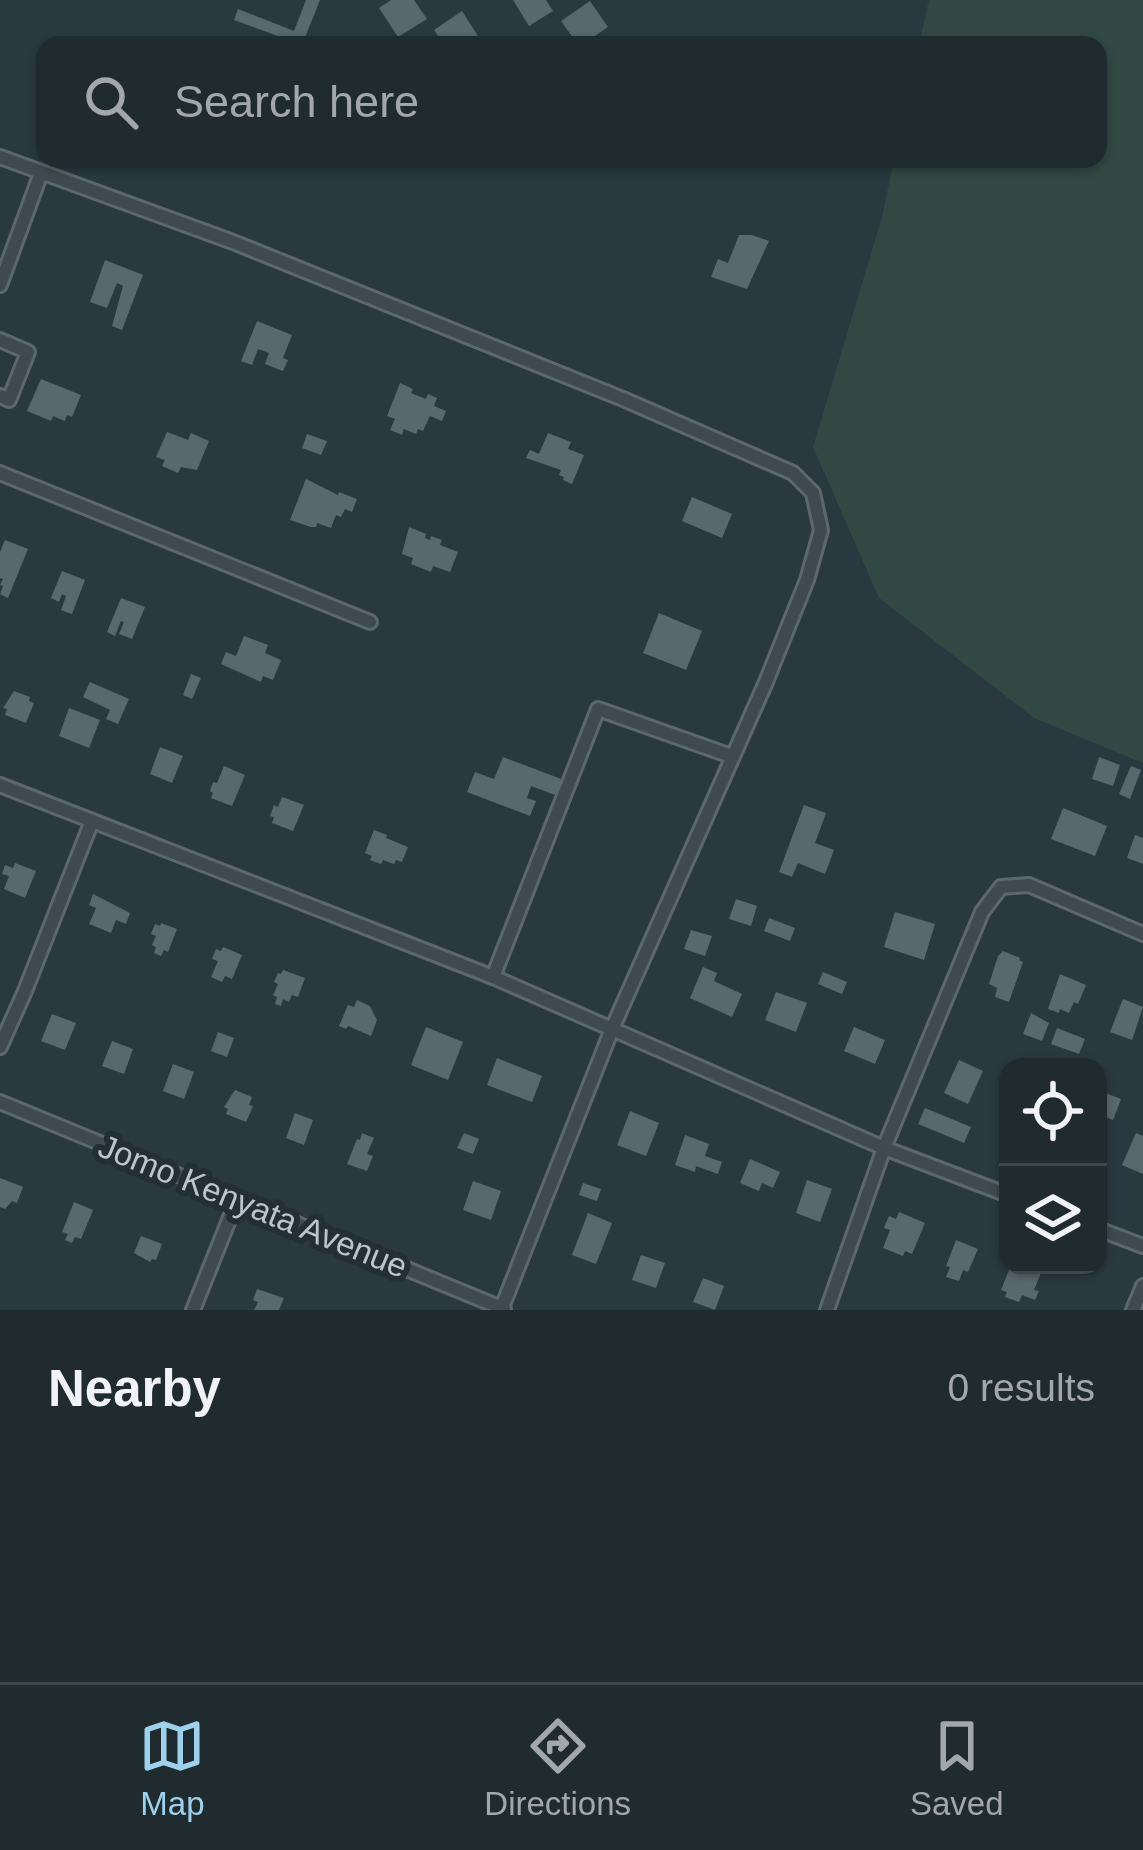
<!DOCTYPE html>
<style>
body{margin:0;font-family:Arial,sans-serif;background:#283338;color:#f1f3f6}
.controls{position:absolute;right:36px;bottom:36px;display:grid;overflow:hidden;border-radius:24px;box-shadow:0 3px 9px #0004}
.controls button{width:108px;height:108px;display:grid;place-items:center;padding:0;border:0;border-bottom:3px solid #3d474c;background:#202b30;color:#f1f3f6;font:60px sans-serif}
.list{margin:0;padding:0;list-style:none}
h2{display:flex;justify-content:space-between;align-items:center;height:156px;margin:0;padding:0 48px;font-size:51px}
h2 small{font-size:39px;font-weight:400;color:#a2a7ab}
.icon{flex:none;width:66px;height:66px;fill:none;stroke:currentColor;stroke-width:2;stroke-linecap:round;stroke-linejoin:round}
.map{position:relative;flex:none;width:1143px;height:1310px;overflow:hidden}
.search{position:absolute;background:#202b30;box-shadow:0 3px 9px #0004;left:36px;right:36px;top:36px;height:132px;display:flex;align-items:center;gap:30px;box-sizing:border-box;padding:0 42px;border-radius:24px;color:#a2a7ab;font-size:45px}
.sheet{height:372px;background:#202b30}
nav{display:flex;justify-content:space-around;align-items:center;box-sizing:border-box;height:168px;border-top:3px solid #3d474c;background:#202b30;font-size:33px;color:#a2a7ab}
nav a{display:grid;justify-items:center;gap:6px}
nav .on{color:#9ed1ec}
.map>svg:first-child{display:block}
</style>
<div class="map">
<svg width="1143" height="1310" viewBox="0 0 1143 1310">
<rect width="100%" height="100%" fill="#2a3940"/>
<!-- green -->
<polygon fill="#324842" points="929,0 1143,0 1143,763 1034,718 879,598 813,447 882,217 894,159 1098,159 1098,45 919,45"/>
<!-- building -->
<g fill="#59686f">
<polygon points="306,0 320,0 302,45 234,20 238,9 294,31"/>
<polygon points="391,0 414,0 427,19 398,37 379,8"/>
<polygon points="513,0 546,0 553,11 529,26"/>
<polygon points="590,1 608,27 582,45 578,45 561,21"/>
<polygon points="462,11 481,41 476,45 444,45 434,30"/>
<polygon points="739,235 752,235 769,241 747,289 711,277 718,259 728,263"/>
<polygon points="105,260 143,275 122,330 112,326 123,286 117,283 107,308 90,302"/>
<polygon points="257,321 292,335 283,358 288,360 283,371 265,364 269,353 258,349 252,365 241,361"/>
<polygon points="41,379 81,395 72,417 67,415 65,421 53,416 51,421 27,411"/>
<polygon points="400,383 413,389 411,393 426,399 428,394 437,398 434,406 446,411 442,421 430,416 423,431 418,429 416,434 404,429 402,435 390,430 395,419 387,416"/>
<polygon points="167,432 188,440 191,433 209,441 197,470 181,467 178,473 162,466 165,460 156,457"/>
<polygon points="548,433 571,442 568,449 584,455 572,484 563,480 564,477 559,475 561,470 526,458 530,450 539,454"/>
<polygon points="307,434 327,441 321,455 302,448"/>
<polygon points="306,479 338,495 339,492 357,499 352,512 345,509 341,517 336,515 331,528 317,523 316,527 311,527 290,520"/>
<polygon points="692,497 732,514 722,538 682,521"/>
<polygon points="409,527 426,534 425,538 430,540 431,536 442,540 440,545 458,552 450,572 433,566 431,572 411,564 413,558 402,554"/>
<polygon points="5,540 28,549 8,598 0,594 3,586 0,585 3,579 0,578 0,552"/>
<polygon points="62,571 85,580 72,614 61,610 66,596 62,594 59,602 51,598"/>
<polygon points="121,598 145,607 132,639 119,634 124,622 121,621 115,636 107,632"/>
<polygon points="659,613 702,631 686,670 643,653"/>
<polygon points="244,636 268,645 265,653 281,660 273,680 263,676 261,682 221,664 226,652 236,656"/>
<polygon points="191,674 201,678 192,699 183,695"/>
<polygon points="90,682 129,699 118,724 106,719 110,710 83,697"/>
<polygon points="14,691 30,697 29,701 34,703 26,723 5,715 7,709 3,708"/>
<polygon points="69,708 100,720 89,748 59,736"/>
<polygon points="160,747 183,756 172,783 150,774"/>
<polygon points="503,757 564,780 558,796 531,786 527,798 536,801 530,816 467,792 475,772 494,779"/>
<polygon points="1099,757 1120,765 1113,786 1092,779"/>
<polygon points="224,766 245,775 232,806 211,798 213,793 210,791 213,782 217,783"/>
<polygon points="1131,766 1141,770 1130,799 1119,794"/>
<polygon points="282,797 304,805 293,831 272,823 274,817 270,816 274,805 278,807"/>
<polygon points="804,805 826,813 815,843 834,850 825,874 798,863 792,877 779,872"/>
<polygon points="1063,808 1107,826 1095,856 1051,839"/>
<polygon points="374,830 387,835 386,838 408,847 402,862 396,860 394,864 383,860 381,864 370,860 372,856 365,853"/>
<polygon points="1135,835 1143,838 1143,864 1127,858"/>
<polygon points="15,863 36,871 25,898 4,889 9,876 2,874 5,865 13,868"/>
<polygon points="93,894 130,913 126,924 116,920 111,933 89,924 96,908 89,905"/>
<polygon points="736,899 757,906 751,926 729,919"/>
<polygon points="895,912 935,924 924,960 884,947"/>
<polygon points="769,918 795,928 790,941 764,931"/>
<polygon points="161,923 177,929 168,952 164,950 161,956 154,953 156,947 152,945 156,936 151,934 155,924 160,926"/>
<polygon points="691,930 712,936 705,956 684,949"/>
<polygon points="223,947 242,955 232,979 225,976 222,982 211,977 218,961 212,959 216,949 221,951"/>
<polygon points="1003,951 1020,958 1019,960 1023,962 1009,1002 995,997 997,988 989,984 998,956"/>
<polygon points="703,967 717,973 714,981 742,994 732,1017 690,998"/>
<polygon points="283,970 305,978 298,997 292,995 289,1002 283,999 281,1006 275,1004 277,997 273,995 278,984 274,982 278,973 281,974"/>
<polygon points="823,972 847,982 842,994 818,984"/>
<polygon points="1060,974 1086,985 1078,1004 1074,1002 1069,1013 1060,1009 1059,1013 1048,1009"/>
<polygon points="776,992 807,1003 796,1032 765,1020"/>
<polygon points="1123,999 1143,1007 1132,1040 1110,1032"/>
<polygon points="357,1000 370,1006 377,1020 371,1036 348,1026 346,1029 339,1026 348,1005 354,1007"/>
<polygon points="1031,1013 1049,1023 1042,1041 1023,1034"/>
<polygon points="52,1014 76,1023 65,1050 41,1041"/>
<polygon points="426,1027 463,1042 448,1080 411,1065"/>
<polygon points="854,1027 885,1040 875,1064 844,1051"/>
<polygon points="1057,1028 1085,1039 1079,1054 1051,1044"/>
<polygon points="218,1032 234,1038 227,1057 211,1051"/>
<polygon points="112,1041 133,1049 124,1074 102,1066"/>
<polygon points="497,1058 542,1076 532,1102 487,1085"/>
<polygon points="959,1060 983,1071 968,1104 944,1093"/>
<polygon points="173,1064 194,1072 184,1099 163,1091"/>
<polygon points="235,1090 252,1097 249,1105 253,1106 246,1122 226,1114 228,1109 224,1107"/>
<polygon points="1098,1090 1121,1099 1113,1120 1101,1115 1098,1118"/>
<polygon points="925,1108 971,1127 964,1143 918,1124"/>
<polygon points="630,1111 659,1123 646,1156 617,1145"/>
<polygon points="295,1113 313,1120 304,1145 286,1138"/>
<polygon points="362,1133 374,1138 367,1154 373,1156 367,1171 347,1164 357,1139 360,1140"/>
<polygon points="464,1133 479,1139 473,1154 457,1148"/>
<polygon points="1136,1133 1143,1136 1143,1174 1122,1165"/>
<polygon points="685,1135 709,1144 705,1156 722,1162 718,1174 696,1166 695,1172 675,1165"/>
<polygon points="750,1159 780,1172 773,1188 762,1183 759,1191 740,1183"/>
<polygon points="0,1178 23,1187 17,1203 12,1201 5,1209 0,1207"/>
<polygon points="807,1180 832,1189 820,1222 796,1213"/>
<polygon points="473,1181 501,1191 491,1220 463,1210"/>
<polygon points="583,1183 601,1189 597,1201 579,1195"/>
<polygon points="74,1202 93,1210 81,1239 75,1237 72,1243 65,1240 68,1234 62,1232"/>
<polygon points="899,1212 925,1223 912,1254 905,1251 903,1256 883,1248 890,1230 884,1228 889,1216 896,1219"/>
<polygon points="588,1213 612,1223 596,1264 572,1255"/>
<polygon points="141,1236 162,1244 156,1260 152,1259 150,1262 134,1253"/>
<polygon points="956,1240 978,1249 968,1272 963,1270 959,1281 946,1277 950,1267 946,1266"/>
<polygon points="641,1255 665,1263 656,1288 632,1280"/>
<polygon points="1011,1265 1026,1269 1028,1265 1043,1268 1034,1290 1039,1291 1035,1300 1022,1295 1019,1302 1005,1297 1007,1292 1001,1290"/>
<polygon points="703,1278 724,1286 715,1310 693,1302"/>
<polygon points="257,1289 284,1298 279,1310 254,1310 258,1302 253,1300"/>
</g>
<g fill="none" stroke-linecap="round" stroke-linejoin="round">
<defs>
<g id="minor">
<polyline points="0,157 233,242 623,399 793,473 813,493 821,530 807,580 766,682 612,1029 501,1310"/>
<polyline points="0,285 41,173"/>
<polyline points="0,340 28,352 9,400 0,396"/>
<polyline points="0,473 370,622"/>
<polyline points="0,785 493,977 884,1148 1008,1195"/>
<polyline points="493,977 598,709 731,756"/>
<polyline points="0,1047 25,991 92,821"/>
<polyline points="0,1102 504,1309"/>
<polyline points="1098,1229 1143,1246"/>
<polyline points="193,1310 237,1200"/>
<polyline points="827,1310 884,1148 982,912 1001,887 1029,885 1143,934"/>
<polyline points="1133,1310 1143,1286"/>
</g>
</defs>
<!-- minor casing -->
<use href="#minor" stroke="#5c686d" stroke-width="18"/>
<!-- minor -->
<use href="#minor" stroke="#3e4a50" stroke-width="12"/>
</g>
<g text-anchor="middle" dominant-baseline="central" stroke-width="12" stroke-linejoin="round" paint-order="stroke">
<!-- street labels -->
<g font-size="33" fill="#bbc5ca" stroke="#232f35">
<text transform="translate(253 1206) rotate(22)">Jomo Kenyata Avenue</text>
</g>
</g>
</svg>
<div class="controls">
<button><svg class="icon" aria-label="locate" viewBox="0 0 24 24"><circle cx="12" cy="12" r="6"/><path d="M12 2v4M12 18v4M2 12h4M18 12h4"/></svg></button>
<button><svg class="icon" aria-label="layers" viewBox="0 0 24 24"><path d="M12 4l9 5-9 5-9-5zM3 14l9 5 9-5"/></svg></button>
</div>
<div class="search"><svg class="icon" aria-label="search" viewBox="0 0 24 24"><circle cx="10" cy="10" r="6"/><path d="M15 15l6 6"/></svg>Search here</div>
</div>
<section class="sheet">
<h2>Nearby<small>0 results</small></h2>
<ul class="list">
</ul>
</section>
<nav>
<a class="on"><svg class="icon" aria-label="map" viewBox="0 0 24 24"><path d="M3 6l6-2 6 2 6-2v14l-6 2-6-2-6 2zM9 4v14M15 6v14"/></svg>Map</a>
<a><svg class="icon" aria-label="directions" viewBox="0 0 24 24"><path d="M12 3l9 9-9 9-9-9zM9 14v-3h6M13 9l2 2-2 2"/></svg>Directions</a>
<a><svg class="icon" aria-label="saved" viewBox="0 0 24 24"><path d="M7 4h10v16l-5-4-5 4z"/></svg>Saved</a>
</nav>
